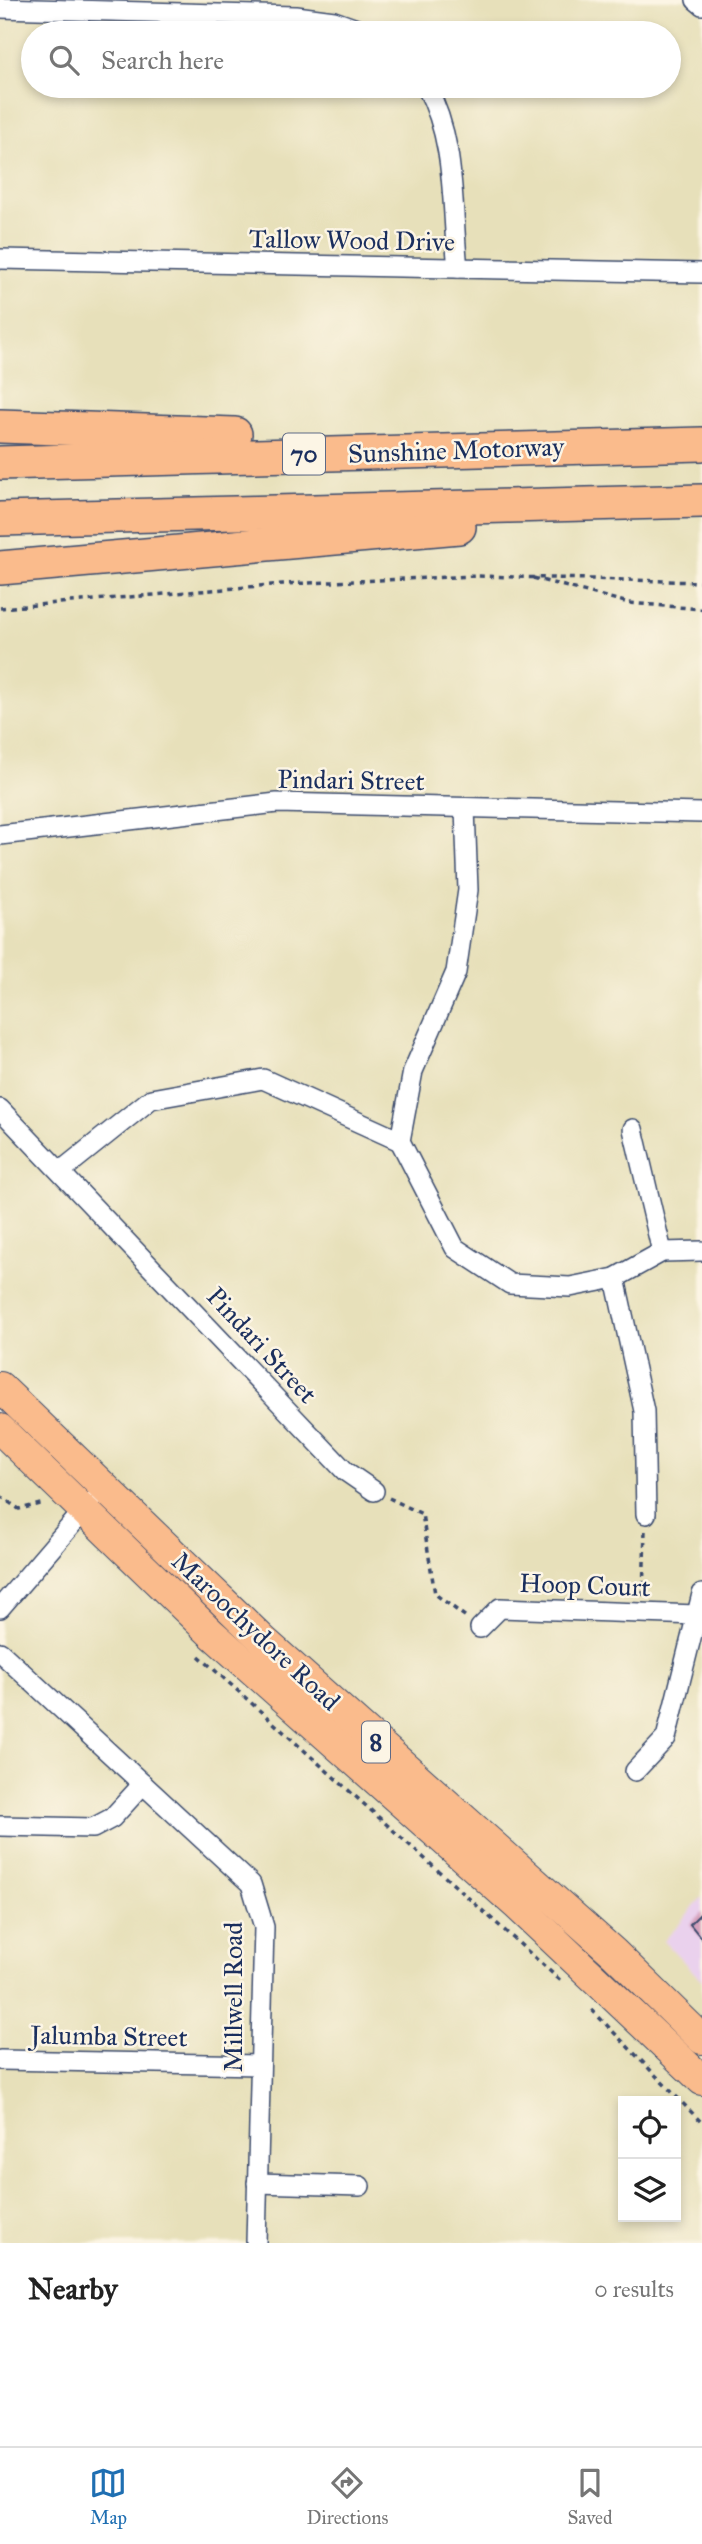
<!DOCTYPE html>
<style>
body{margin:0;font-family:"IM FELL Great Primer",serif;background:#f2f2f2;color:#222}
.controls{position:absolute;right:21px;bottom:21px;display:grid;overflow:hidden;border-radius:0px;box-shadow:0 4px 10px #0003}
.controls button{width:63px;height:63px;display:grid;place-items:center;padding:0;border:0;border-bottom:2px solid #e0e0e0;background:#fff;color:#222;font:35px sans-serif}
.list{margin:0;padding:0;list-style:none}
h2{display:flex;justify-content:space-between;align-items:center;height:91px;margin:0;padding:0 28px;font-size:30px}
h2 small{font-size:23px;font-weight:400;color:#767676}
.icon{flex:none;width:38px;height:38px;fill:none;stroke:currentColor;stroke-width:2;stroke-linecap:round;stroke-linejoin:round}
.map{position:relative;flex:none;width:702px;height:2243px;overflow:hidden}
.search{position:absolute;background:#fff;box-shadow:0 4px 10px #0003;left:21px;right:21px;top:21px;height:77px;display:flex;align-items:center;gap:18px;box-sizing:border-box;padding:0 24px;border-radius:38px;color:#767676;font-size:26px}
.sheet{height:203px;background:#fff}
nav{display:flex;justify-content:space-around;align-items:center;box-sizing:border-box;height:98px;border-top:2px solid #e0e0e0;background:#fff;font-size:19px;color:#767676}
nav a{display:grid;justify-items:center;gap:4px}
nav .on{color:#1f6fb2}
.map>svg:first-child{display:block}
</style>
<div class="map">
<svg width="702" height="2243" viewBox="0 0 702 2243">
<rect width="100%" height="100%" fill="#fcf5e5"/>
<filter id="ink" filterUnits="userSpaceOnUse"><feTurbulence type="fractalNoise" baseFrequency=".0143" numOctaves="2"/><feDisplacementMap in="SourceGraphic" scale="14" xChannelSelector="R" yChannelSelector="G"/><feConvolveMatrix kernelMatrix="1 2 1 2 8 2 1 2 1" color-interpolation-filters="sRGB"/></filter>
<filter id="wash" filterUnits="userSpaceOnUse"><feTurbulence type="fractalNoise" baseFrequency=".00686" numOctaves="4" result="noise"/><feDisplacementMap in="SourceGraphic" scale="28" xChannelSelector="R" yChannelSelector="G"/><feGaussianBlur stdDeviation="1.57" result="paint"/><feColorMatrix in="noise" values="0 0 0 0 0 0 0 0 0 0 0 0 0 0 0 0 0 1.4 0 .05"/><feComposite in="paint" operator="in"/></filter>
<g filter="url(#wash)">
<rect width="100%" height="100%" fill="#e7e0ba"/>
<!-- built -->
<polygon fill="#ead1ed" points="702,1897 702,1981 664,1941"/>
<g id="blocks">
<!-- building -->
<polygon fill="#d6a0bb" points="702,1912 702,1939 690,1924"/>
</g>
</g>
<g filter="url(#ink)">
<use href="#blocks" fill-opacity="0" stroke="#3a4a6c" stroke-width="2"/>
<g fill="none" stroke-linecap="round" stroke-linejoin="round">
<defs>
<g id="street">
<polyline points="696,0 702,5"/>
<polyline points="0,8 296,16 334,21 368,33"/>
<path d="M 426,86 C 457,143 451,206 458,268"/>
<polyline points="0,259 702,273"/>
<polyline points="465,808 468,890 456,972 413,1071 400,1141 455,1248 510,1284 570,1287 615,1278 662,1252 702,1251"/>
<polyline points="0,835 277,803 702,813"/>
<polyline points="0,1109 345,1471 374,1491"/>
<polyline points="633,1129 662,1252"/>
<polyline points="61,1171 151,1099 263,1079 400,1141"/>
<polyline points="615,1278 644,1411 646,1514"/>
<polyline points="0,1608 91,1502"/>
<polyline points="480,1628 500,1608 697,1615"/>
<polyline points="0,1652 251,1884 264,1927 256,2243"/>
<polyline points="635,1771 666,1738 702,1594"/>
<polyline points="0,1826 93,1828 112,1818 143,1784"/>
<polyline points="0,2060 260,2065"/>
<polyline points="257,2183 360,2186"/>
</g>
<g id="primary">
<polyline points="0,1387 265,1642 614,1953 702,2039"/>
<polyline points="0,1429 211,1633 518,1906 702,2080"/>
</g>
<g id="highway">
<polyline points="0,426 235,434"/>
<polyline points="0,463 702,444"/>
<polyline points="0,519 702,501"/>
<polyline points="0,568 459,527"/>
</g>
</defs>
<!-- street casing -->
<use href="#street" stroke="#3a4a6c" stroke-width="22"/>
<!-- primary casing -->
<use href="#primary" stroke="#3a4a6c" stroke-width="32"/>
<!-- highway casing -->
<use href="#highway" stroke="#3a4a6c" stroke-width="36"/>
<!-- path -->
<g stroke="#3a4a6c" stroke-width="3.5" stroke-dasharray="5 5" stroke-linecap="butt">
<polyline points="533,578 629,603 702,609"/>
<polyline points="0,608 283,584 477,576 702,582"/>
<polyline points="0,1496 19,1509 45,1503"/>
<polyline points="389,1498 422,1514 435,1594 466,1617"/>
<polyline points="643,1596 645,1530"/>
<polyline points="199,1656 561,1981"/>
<polyline points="592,2010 702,2123"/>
</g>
<!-- street -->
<use href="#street" stroke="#fff" stroke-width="19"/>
<!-- primary -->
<use href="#primary" stroke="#fabb8c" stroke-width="30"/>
<!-- highway -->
<use href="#highway" stroke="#fabb8c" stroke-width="33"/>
</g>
</g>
<g text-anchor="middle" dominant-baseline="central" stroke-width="5" stroke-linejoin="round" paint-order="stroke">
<!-- shield labels -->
<g fill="#fcf5e5" stroke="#5e6a86" stroke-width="2">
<rect x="283" y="433.5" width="42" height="41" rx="5"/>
<rect x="362" y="1721.5" width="28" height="41" rx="5"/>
</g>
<g font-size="24" font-weight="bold" fill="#1b2f5e">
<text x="304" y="454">70</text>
<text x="376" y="1742">8</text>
</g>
<!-- street labels -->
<g font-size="26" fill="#1b2f5e" stroke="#fcf5e5">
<text transform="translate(352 240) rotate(1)">Tallow Wood Drive</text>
<text transform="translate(456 450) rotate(-2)">Sunshine Motorway</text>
<text transform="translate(351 780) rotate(1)">Pindari Street</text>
<text transform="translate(262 1345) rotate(47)">Pindari Street</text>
<text transform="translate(585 1585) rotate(2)">Hoop Court</text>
<text transform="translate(256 1631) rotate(43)">Maroochydore Road</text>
<text transform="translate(233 1997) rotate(-90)">Millwell Road</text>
<text transform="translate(109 2036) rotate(1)">Jalumba Street</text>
</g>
</g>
</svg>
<div class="controls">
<button><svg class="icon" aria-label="locate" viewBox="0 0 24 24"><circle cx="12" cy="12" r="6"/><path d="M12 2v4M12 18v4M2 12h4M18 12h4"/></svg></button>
<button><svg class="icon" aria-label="layers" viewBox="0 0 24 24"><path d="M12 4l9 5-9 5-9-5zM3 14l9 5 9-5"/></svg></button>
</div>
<div class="search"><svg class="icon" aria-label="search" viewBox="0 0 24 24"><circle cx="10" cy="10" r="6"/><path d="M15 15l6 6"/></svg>Search here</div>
</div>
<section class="sheet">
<h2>Nearby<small>0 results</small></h2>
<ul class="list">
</ul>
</section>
<nav>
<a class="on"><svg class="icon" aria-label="map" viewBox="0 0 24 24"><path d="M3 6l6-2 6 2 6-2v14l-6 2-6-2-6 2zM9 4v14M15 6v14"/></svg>Map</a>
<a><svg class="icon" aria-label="directions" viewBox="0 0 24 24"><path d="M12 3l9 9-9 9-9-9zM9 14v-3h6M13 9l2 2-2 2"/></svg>Directions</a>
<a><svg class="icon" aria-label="saved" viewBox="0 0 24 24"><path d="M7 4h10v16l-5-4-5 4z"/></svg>Saved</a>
</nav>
